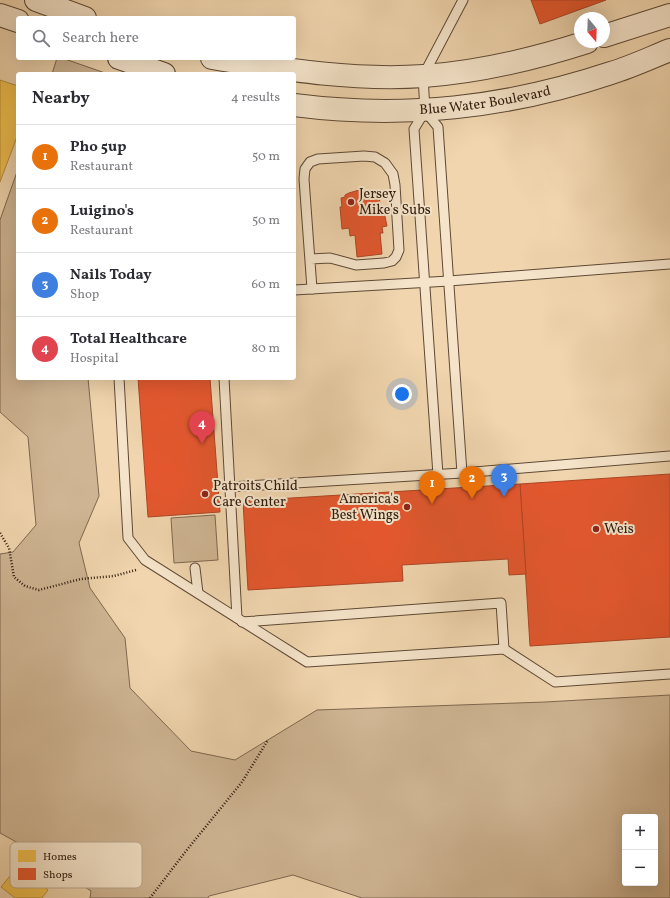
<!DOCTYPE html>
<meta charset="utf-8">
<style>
body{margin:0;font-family:Vollkorn,serif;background:#f2f2f3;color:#2b2b33}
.controls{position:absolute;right:12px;bottom:12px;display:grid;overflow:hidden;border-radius:4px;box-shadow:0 4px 16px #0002}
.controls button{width:36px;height:36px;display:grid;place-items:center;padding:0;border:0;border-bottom:1px solid #e1e1e2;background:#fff;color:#2b2b33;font:20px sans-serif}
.compass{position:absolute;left:574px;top:12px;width:36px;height:36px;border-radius:50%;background:#fff;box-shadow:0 4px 16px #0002;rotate:161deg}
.you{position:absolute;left:402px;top:394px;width:14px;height:14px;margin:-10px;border:3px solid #fff;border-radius:50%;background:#1a73e8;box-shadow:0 0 0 6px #1a73e833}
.badge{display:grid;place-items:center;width:26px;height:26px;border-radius:50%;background:#b45309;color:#fff;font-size:13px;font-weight:700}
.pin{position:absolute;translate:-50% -33px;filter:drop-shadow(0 1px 2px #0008)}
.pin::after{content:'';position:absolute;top:21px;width:14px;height:12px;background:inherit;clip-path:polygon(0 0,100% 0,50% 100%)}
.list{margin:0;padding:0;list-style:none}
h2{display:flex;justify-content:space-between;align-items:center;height:52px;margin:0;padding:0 16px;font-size:17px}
h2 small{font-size:13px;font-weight:400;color:#7c7c81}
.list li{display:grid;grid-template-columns:26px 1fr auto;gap:12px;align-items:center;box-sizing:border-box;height:64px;padding:0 16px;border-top:1px solid #e1e1e2}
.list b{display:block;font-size:15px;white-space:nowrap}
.list p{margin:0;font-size:13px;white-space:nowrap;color:#7c7c81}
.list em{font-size:13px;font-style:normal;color:#7c7c81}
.icon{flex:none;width:22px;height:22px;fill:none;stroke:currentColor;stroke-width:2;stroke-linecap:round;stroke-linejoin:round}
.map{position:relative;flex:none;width:670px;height:898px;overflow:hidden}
.search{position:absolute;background:#fff;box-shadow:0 4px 16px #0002;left:16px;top:16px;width:280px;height:44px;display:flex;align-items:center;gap:10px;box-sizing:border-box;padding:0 14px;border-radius:4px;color:#7c7c81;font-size:15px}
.panel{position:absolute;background:#fff;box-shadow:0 4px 16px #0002;left:16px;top:72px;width:280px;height:308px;border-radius:4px}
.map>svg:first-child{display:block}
</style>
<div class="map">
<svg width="670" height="898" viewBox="0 0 670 898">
<rect width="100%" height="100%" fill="#f0d5ae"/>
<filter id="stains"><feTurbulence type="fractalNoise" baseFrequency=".005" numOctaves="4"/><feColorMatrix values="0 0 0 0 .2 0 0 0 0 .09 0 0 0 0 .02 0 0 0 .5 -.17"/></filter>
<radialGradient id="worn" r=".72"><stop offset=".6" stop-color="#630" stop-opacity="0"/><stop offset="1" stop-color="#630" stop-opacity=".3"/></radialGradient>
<!-- green -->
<g fill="#cfb593" stroke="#7e6850" fill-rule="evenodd">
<polygon points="57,58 62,58 108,74 52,74"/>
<path d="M 18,169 L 18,378 L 88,378 L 99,496 L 79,543 L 90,588 L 125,638 L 130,688 L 191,751 L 235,760 L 317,710 L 545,702 L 670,695 L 670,898 L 362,898 L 293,875 L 209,896 L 208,898 L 90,898 L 91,891 L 20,844 L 0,833 L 0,554 L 13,552 L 36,525 L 28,437 L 0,412 L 0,220 ZM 625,817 L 655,817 L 655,883 L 625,883 Z"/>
<polygon points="215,515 218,560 174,563 171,518"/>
</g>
<!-- homes -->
<g fill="#f2c14e" stroke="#b78f3a">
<polygon points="0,80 18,86 18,134 0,182"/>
<polygon points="18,866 48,890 42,898 15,898 1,887"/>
</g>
<!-- shops -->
<g fill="#e4572e" stroke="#ad4524">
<polygon points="531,0 606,0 540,24"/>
<polygon points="359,190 371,192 374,195 379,194 380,205 382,206 384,212 387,226 382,227 383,233 380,233 382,254 357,257 355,235 350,236 349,228 342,229 340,207 342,207 341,198 345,197 345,195 349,193"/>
<polygon points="138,378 210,378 220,512 148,517"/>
<polygon points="670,474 670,637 530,646 520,484"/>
<polygon points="520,484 526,574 509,575 508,559 402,565 403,581 248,590 243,501"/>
</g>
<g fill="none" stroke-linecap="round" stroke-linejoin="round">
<defs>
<g id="service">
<polyline points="425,111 438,127 462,473"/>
<polyline points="310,259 330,258 356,265 384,263 392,261 396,257 399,250 395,185 393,174 385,163 375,157 364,156 318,159 310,162 305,169 304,179 312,289"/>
<polyline points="294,290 449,281 670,264"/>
<polyline points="119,378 128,538 145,560 307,662 504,649 555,682 670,674"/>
<polyline points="224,378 237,618"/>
<polyline points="438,475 414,129 425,111 423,76 463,0"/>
<polyline points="230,487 462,473 670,456"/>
<polyline points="195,568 198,593"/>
<polyline points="242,622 501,603 504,649"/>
</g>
<g id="tertiary">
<polyline points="36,0 85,18"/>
<polyline points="0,15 18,21"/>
<polyline points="604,36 670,15"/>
<polyline points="119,58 164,74"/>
<path d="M 212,58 C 282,69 353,81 424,76 C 480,72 534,59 587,42"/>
<path id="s1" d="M 294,105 C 404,119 506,108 611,73 C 631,67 650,58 670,50"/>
</g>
</defs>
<!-- service casing -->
<use href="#service" stroke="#5e4935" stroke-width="11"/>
<!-- tertiary casing -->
<use href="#tertiary" stroke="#5e4935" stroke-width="24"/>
<!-- path -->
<g stroke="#2e1a0d" stroke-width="2.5" stroke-dasharray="1 2" stroke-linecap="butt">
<polyline points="0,533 9,548 14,577 25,586 39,590 81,579 114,576 136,570 138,570"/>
<polyline points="150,898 186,851 242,782 268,740"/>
</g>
<!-- service -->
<use href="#service" stroke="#f5e4ca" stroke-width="9"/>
<!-- tertiary -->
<use href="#tertiary" stroke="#f5e4ca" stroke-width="22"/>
</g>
<!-- markers -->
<g fill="#8f2418" stroke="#f5e4ca" stroke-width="1.5">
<circle cx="351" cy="202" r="4"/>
<circle cx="205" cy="494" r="4"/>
<circle cx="407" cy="507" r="4"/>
<circle cx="596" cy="529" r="4"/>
</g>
<g text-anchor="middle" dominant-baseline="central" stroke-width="4" stroke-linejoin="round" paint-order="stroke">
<!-- street labels -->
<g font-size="14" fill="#2e1a0d" stroke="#f5e4ca">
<text stroke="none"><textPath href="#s1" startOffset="192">Blue Water Boulevard</textPath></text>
</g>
<!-- poi labels -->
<g font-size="14" fill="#2e1a0d" stroke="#f5e4ca" text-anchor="start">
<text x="359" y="194">Jersey<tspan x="359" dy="16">Mike's Subs</tspan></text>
<text x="213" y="486">Patroits Child<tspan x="213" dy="16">Care Center</tspan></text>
<text x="399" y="499" text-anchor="end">America's<tspan x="399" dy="16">Best Wings</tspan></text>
<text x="604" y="529">Weis</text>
</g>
</g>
<!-- legend -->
<rect x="10" y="842" width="132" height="46" rx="6" fill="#f5e4ca" stroke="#b9a791" stroke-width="1"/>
<rect x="18" y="850" width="18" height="12" fill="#f2c14e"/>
<rect x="18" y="868" width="18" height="12" fill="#e4572e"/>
<g font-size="11" fill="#2e1a0d">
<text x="43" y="860">Homes</text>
<text x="43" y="878">Shops</text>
</g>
<rect width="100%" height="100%" filter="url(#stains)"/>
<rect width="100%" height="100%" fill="url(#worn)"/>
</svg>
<div class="controls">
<button>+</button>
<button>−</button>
</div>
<svg class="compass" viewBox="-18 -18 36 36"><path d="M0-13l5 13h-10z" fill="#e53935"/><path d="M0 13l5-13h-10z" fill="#7c7c81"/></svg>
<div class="you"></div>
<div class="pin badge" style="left:432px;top:504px;background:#e8710a">1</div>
<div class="pin badge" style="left:472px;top:499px;background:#e8710a">2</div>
<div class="pin badge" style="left:504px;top:497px;background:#3f7fe0">3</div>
<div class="pin badge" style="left:202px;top:444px;background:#e0444e">4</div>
<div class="search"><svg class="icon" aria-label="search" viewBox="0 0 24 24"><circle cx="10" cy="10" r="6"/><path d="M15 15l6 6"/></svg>Search here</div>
<section class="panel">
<h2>Nearby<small>4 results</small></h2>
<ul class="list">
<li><span class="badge" style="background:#e8710a">1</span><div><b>Pho 5up</b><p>Restaurant</p></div><em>50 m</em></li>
<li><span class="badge" style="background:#e8710a">2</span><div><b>Luigino's</b><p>Restaurant</p></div><em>50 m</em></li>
<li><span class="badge" style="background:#3f7fe0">3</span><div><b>Nails Today</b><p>Shop</p></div><em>60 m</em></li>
<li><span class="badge" style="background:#e0444e">4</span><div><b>Total Healthcare</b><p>Hospital</p></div><em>80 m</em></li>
</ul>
</section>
</div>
